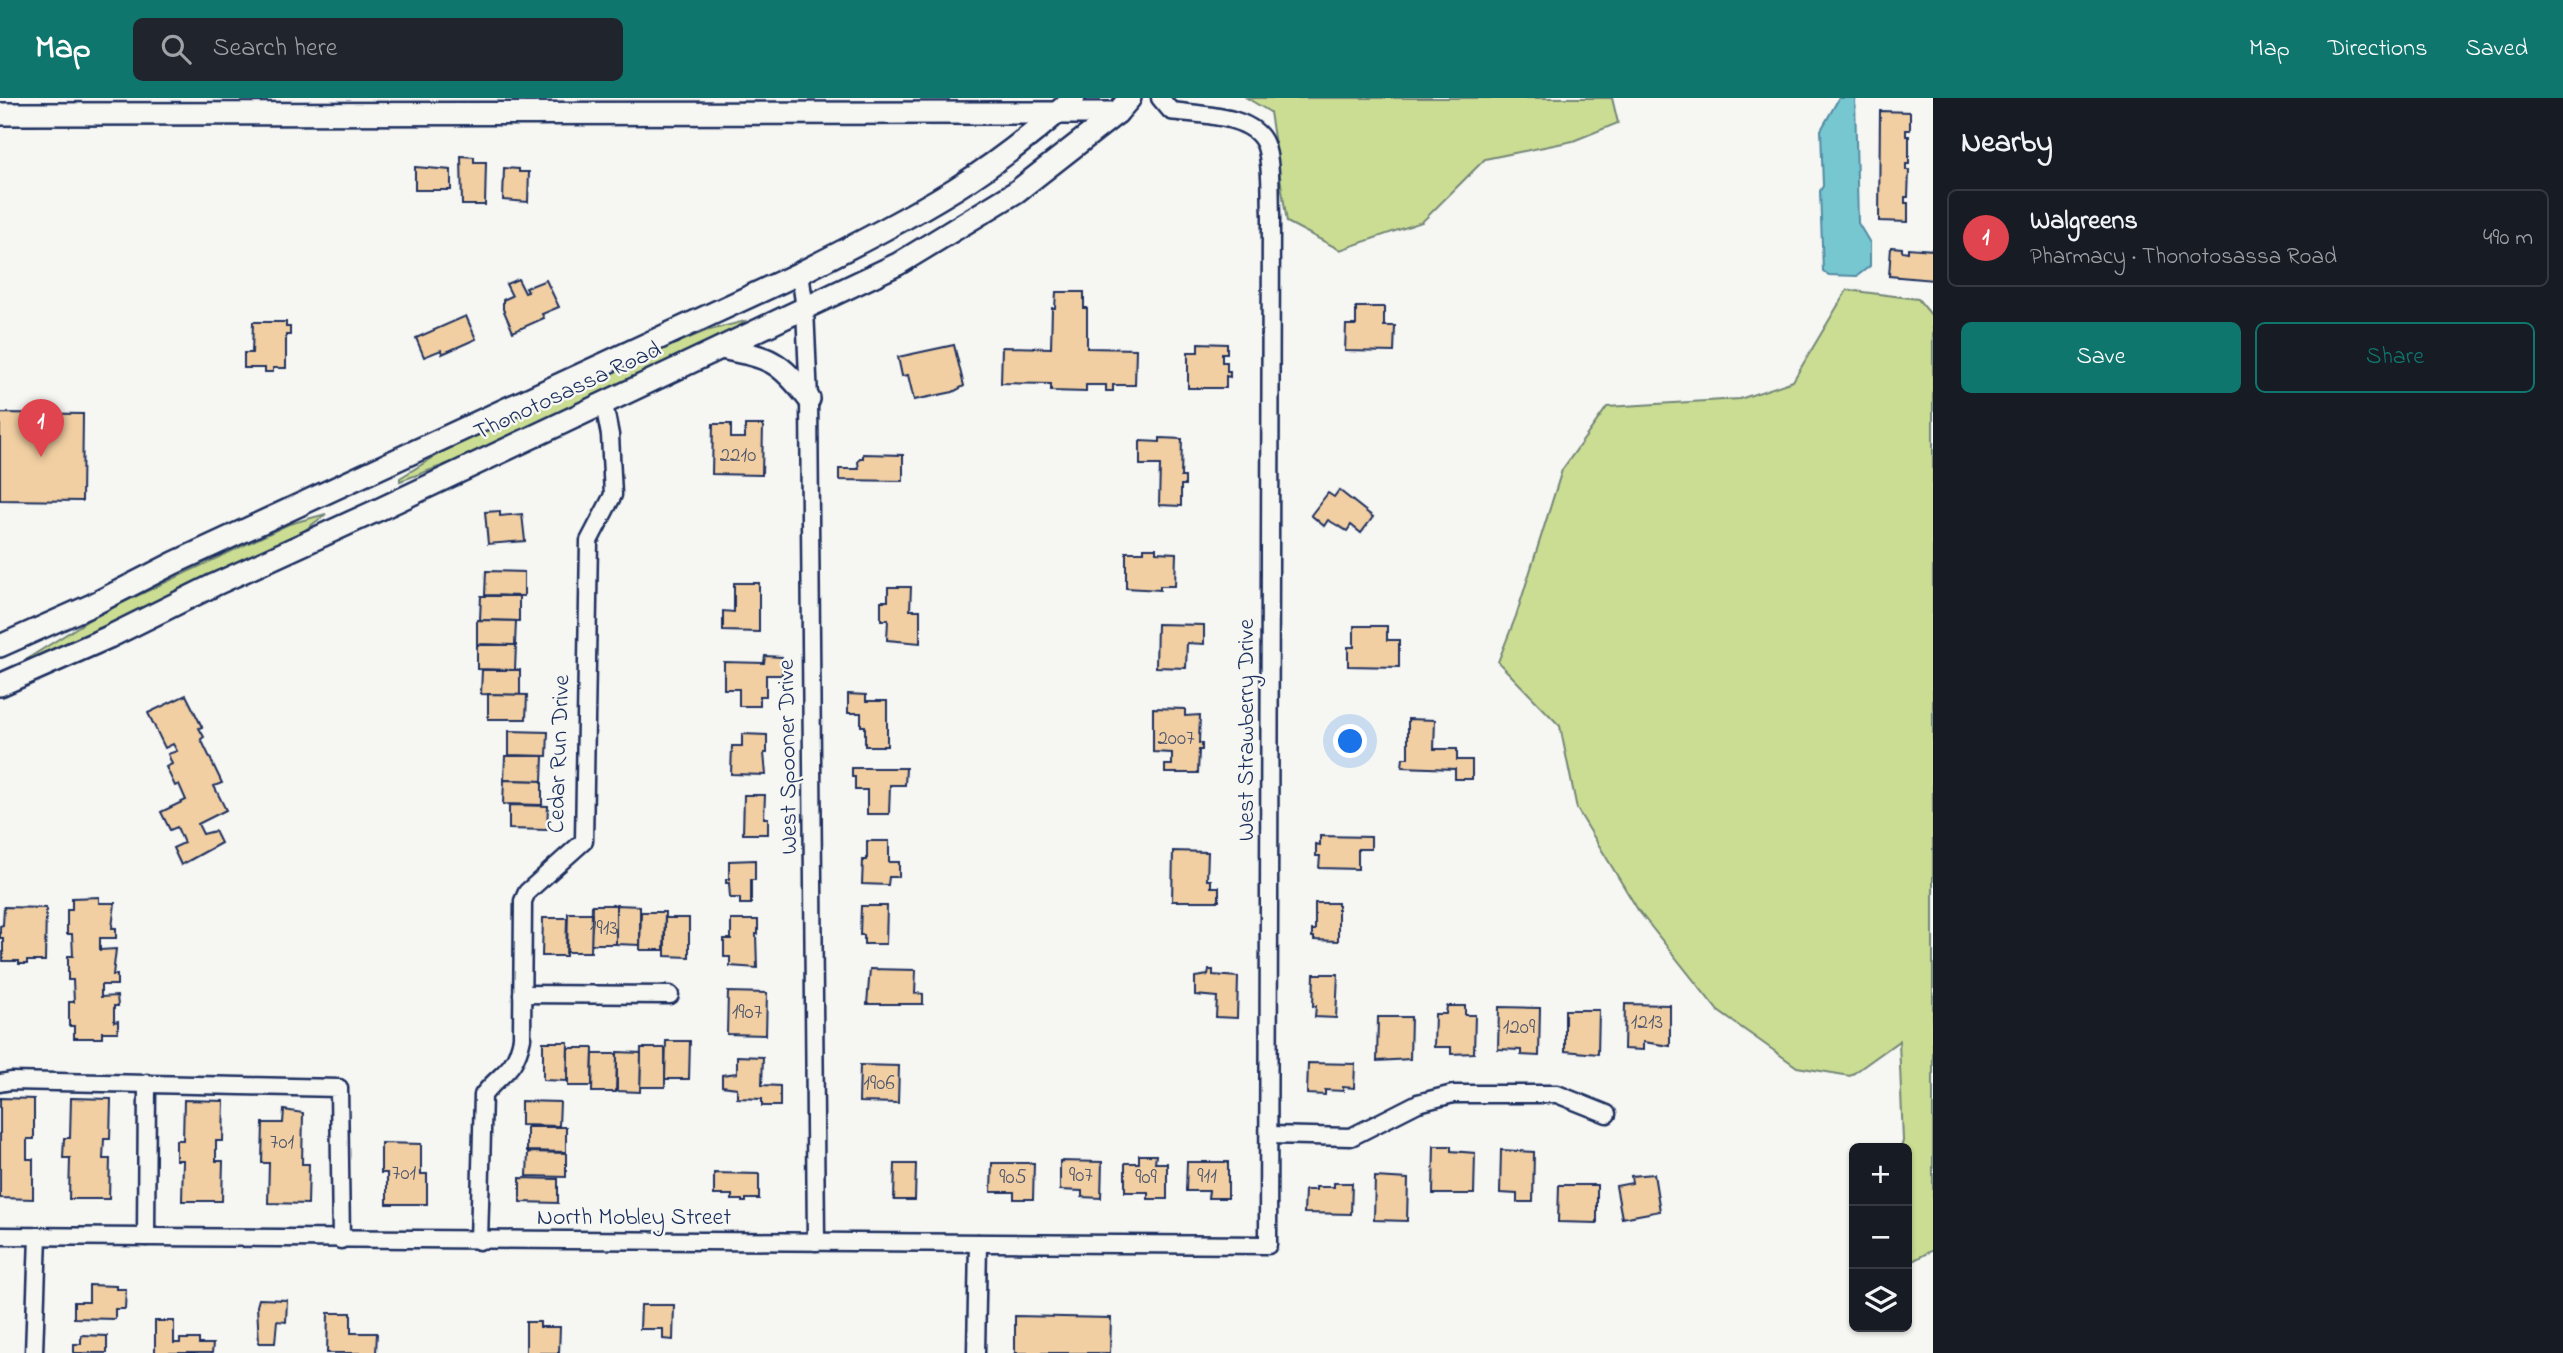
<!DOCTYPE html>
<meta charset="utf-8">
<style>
body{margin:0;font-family:"Indie Flower",sans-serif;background:#20242c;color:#f1f3f6}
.controls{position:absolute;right:21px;bottom:21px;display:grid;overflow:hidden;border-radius:10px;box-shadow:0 2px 5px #0004}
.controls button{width:63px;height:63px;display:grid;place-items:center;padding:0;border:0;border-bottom:2px solid #363941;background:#171b24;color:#f1f3f6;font:35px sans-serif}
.you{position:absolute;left:1351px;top:644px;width:24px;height:24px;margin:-18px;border:5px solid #fff;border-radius:50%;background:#1a73e8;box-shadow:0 0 0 10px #1a73e833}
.badge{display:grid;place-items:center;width:46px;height:46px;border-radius:50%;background:#0f766e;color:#fff;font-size:23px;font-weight:700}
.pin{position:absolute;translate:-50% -58px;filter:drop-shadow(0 2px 4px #0008)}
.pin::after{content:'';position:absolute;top:37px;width:24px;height:21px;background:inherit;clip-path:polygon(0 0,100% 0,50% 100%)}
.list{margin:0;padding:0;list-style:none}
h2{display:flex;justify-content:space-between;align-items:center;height:91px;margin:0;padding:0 28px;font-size:30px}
h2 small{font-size:23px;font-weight:400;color:#9ea1a6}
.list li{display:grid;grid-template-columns:46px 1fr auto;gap:21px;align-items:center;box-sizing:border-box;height:98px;margin:0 14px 14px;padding:0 14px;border:2px solid #363941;border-radius:10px}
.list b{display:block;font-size:26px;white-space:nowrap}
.list p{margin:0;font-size:23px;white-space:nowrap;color:#9ea1a6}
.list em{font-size:23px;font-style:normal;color:#9ea1a6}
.actions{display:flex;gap:14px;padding:21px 28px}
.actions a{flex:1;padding:16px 0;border:2px solid #0f766e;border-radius:10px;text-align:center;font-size:24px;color:#0f766e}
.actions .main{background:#0f766e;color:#fff}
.icon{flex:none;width:38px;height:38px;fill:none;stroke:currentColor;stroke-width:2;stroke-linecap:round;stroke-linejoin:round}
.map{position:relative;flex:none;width:1933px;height:1255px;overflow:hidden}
header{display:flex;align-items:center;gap:42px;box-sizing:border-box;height:98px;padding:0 35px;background:#0f766e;color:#fff}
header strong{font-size:33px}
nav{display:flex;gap:38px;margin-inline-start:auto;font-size:24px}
.search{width:490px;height:63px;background:#20242c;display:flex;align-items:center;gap:18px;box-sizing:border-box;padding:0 24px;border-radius:10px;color:#9ea1a6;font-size:26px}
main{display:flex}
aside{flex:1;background:#171b24}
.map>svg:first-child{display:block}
</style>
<header>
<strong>Map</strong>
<div class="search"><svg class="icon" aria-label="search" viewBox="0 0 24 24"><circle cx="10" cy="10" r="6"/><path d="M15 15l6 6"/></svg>Search here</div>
<nav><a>Map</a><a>Directions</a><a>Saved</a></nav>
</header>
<main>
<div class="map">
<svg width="1933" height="1255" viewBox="0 0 1933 1255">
<rect width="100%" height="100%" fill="#f6f6f2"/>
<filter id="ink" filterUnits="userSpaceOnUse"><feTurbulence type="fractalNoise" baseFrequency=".0143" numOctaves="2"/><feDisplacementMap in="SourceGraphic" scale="14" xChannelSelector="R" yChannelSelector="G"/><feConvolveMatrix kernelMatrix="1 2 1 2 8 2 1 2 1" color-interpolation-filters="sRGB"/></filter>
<g filter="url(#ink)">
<!-- green -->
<g fill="#cbdd92" stroke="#738678" stroke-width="2">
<polygon points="1247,0 1612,0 1618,25 1573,43 1485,61 1422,124 1340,152 1287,124 1270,14"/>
<polygon points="1847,192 1918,201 1933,219 1933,1152 1907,1166 1907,1050 1901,1050 1903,1043 1899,943 1850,978 1797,969 1718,913 1638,812 1577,711 1560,628 1498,564 1516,518 1562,372 1607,309 1740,301 1793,283"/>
<polygon points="745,223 742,228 458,362 400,383 400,380 442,354 649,256 706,233"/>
<polygon points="326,416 296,439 29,563 27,561 92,520 126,503 289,426"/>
</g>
<!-- water -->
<polygon fill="#77c7d1" stroke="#528aa3" stroke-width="2" points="1839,0 1855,0 1858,125 1870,145 1870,168 1857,178 1829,177 1823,173 1820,93 1823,88 1821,32"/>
<!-- building -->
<g fill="#f1cfa2" stroke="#1b2f5e" stroke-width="2">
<polygon points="1880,13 1910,14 1910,32 1906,32 1906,38 1909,38 1909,66 1906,66 1906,72 1909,72 1908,99 1905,99 1905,105 1908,105 1908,124 1879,123"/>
<polygon points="461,58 474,59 474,64 486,64 485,107 462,107"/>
<polygon points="415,69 451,72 451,92 415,92"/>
<polygon points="504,70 519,71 519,74 529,74 528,104 503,102"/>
<polygon points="1891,149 1902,150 1902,153 1908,154 1908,150 1933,152 1933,182 1889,178"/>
<polygon points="518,181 525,195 528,194 526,190 546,182 559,209 542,216 544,220 513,234 503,211 503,202 512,198 506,186"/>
<polygon points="1056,194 1084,194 1084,210 1087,210 1087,250 1136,251 1135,287 1113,287 1113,293 1106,293 1106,287 1086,287 1086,294 1051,293 1051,286 1001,285 1002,249 1051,250 1052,210 1055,210"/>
<polygon points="1356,209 1384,209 1384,228 1395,228 1394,254 1345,253 1346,227 1356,227"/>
<polygon points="466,218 476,241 442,256 441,252 424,259 416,240"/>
<polygon points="253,224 286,224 286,229 290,229 290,237 286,237 286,270 273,270 273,274 265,274 265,270 244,270 244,255 252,255"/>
<polygon points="1198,245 1227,246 1227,255 1222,255 1222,264 1227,264 1227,273 1230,273 1230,279 1226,278 1226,290 1188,290 1188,254 1198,254"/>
<polygon points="954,247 964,288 953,294 914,302 908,277 902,278 898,259"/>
<polygon points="0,315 83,316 82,403 0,402"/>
<polygon points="713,326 731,326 731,340 745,340 745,327 763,327 762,377 712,376"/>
<polygon points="1160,340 1182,341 1181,379 1185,379 1185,387 1181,387 1181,408 1159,407 1160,367 1140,367 1140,343 1160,344"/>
<polygon points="863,356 903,357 903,383 839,382 839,371 859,371 858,364 860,360 863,360"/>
<polygon points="1339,392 1373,419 1361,435 1351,427 1347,433 1328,422 1324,428 1311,417 1328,395 1334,399"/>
<polygon points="500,413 500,418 522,416 525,443 488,446 485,414"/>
<polygon points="1144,450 1156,450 1156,454 1176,455 1175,488 1160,488 1160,492 1126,490 1126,454 1144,454"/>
<polygon points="486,473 524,474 524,498 485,497"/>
<polygon points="734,485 759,485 759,534 723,533 723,513 734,514"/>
<polygon points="888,489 911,489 910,512 920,512 920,545 887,542 888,522 881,522 881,503 888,503"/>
<polygon points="481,498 519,498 519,523 480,522"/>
<polygon points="477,522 516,523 515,547 477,546"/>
<polygon points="1157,526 1204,527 1204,546 1187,545 1186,570 1156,569"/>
<polygon points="1354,528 1387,528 1387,542 1399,542 1399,569 1348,568 1348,549 1354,549"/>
<polygon points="477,547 516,547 515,572 477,571"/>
<polygon points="765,558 782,559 782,577 766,577 766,598 760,598 760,608 739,608 739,591 724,591 724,564 764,565"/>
<polygon points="482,572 520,572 520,597 481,596"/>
<polygon points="488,596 527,597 526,621 488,621"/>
<polygon points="848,596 866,597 866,603 887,603 887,648 865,648 865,628 861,628 861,615 848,615"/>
<polygon points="186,597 202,629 199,630 204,639 201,641 222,685 214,688 226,712 198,726 203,736 215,733 221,745 181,767 173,750 184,745 177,729 170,732 161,714 186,702 179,686 175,688 166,669 172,666 168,656 177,653 173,646 165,650 148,615"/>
<polygon points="1153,610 1185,611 1185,618 1200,617 1199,645 1202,645 1202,652 1199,652 1198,675 1165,675 1165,667 1172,667 1172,655 1153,654"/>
<polygon points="1408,621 1435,622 1434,651 1457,651 1457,662 1472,662 1472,681 1455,681 1455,671 1402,669 1403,660 1408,660"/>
<polygon points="509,633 548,634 547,658 509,657"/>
<polygon points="742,636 767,637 767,655 764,655 766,677 731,676 732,648 742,648"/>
<polygon points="505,658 543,658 542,683 504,682"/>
<polygon points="852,670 906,670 905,687 890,687 889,716 867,716 867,692 855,692 855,679 852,679"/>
<polygon points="504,682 542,683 542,707 503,706"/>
<polygon points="744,697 765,697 764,720 768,720 768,736 743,736"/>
<polygon points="509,707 548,708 547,732 509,731"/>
<polygon points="1320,738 1371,739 1371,751 1358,751 1358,771 1319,770 1320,758 1316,758 1316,746 1320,747"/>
<polygon points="867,743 889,743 889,764 899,764 899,779 889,779 888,787 862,786 863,762 867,762"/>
<polygon points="1173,753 1208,754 1207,782 1211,782 1211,789 1219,789 1219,803 1172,803"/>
<polygon points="755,762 755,782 751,782 751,806 740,806 740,800 730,800 729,785 726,785 726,781 729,781 729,763"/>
<polygon points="99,799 99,805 115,805 112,830 116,830 116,840 100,840 100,852 116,851 113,877 117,877 117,887 101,887 101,899 117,898 118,908 114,908 114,924 118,923 118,934 102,934 102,940 74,940 74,928 69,928 69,904 74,904 73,882 68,882 68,858 73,858 72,836 67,836 67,812 72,812 72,800"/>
<polygon points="1315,805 1338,805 1338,843 1314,842 1314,839 1312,839 1312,832 1315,832"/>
<polygon points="592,807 616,807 616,846 591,846"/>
<polygon points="616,807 640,808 640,847 616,846"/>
<polygon points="861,808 887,808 886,846 864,846 864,837 860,837"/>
<polygon points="4,809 46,810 45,863 27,863 27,866 19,866 19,863 3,863 3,840 0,840 0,828 3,827"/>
<polygon points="641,814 665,814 664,852 640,852"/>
<polygon points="568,815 592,815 591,854 567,854"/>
<polygon points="543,820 567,820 566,858 542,858"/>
<polygon points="665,820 689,820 689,859 665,858"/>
<polygon points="731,822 758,822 758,836 756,836 757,870 730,868 730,859 724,859 724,841 731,841"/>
<polygon points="870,871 916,872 915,895 923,896 923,906 867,906"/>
<polygon points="1209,872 1213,872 1213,877 1238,879 1237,920 1216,919 1217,899 1195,897 1195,879 1208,877"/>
<polygon points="1314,876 1338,876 1336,920 1315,919 1316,908 1313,908"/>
<polygon points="728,894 767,895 766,937 727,936"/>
<polygon points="1625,906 1670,907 1670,948 1643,944 1643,952 1624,951"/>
<polygon points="1447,908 1465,908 1465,917 1475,917 1474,955 1451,956 1451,949 1434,949 1435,916 1446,916"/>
<polygon points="1499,909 1540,910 1539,958 1521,957 1521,952 1498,951"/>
<polygon points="1565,912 1599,912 1598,956 1565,953"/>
<polygon points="1378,919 1411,919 1410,961 1377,963"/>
<polygon points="666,943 690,943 689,981 665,981"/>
<polygon points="543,944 568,944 567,983 543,982"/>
<polygon points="568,950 593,950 592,988 568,988"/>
<polygon points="641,950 665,950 665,989 640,989"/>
<polygon points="617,954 641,955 640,994 617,993"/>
<polygon points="593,956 617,956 616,994 592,994"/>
<polygon points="737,958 763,959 762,987 780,988 780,1008 762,1008 762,1001 737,1000 737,990 722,988 722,977 737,975"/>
<polygon points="1308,965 1355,966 1354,990 1343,989 1343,993 1325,992 1325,997 1307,996"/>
<polygon points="860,967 899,968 898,1005 859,1004"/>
<polygon points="0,1000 34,1001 34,1041 27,1041 27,1061 33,1061 33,1101 0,1100"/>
<polygon points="71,1000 111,1001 110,1041 104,1041 103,1061 110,1061 109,1101 69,1101 70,1060 63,1060 64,1040 70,1040"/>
<polygon points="184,1002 224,1003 223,1043 216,1043 216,1063 223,1063 222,1103 182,1103 183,1062 176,1062 176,1042 183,1042"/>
<polygon points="521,1003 560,1004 559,1028 521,1027"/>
<polygon points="284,1012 303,1015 302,1066 309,1066 308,1106 268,1105 269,1065 262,1065 263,1025 283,1025"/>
<polygon points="527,1029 566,1029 566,1054 527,1053"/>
<polygon points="381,1045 421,1046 421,1076 427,1076 427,1106 387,1106 387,1075 381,1075"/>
<polygon points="1434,1048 1451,1048 1451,1053 1475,1055 1474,1096 1433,1096"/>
<polygon points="1501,1052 1534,1054 1533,1104 1517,1104 1517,1096 1500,1095"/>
<polygon points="528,1054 566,1055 566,1079 527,1078"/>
<polygon points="1139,1057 1156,1057 1155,1065 1167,1065 1167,1101 1148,1101 1148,1094 1125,1094 1125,1065 1139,1065"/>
<polygon points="1060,1063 1102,1064 1101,1100 1082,1099 1082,1093 1060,1092"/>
<polygon points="1187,1064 1228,1064 1228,1100 1208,1100 1209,1093 1186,1093"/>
<polygon points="992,1065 1034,1065 1033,1101 1014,1101 1014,1094 991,1094"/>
<polygon points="895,1066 916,1066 915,1102 894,1102"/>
<polygon points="714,1075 759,1076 759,1101 746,1101 746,1104 742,1104 742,1102 732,1102 732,1097 714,1097"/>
<polygon points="1654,1076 1660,1113 1622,1120 1616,1088 1632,1085 1631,1078"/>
<polygon points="1375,1079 1408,1081 1407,1123 1374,1122"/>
<polygon points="520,1080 558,1081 558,1105 520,1104"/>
<polygon points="1334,1085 1352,1085 1351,1116 1304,1115 1305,1092 1316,1092 1316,1089 1334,1089"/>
<polygon points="1559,1087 1597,1087 1597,1125 1558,1124"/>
<polygon points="89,1187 116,1188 116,1191 126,1191 125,1211 115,1211 115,1221 74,1220 74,1204 89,1204"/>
<polygon points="259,1201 287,1202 286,1224 277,1223 275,1245 259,1245 257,1208"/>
<polygon points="641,1207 674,1207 673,1242 663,1241 663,1231 640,1231"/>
<polygon points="328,1215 351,1215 351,1235 377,1235 376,1255 327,1255"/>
<polygon points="1015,1218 1111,1220 1110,1255 1015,1255"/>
<polygon points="155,1223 174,1223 174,1245 180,1245 180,1241 199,1241 199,1246 213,1246 212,1255 155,1255"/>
<polygon points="526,1224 540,1224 540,1229 560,1229 559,1255 526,1255"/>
<polygon points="81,1237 107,1238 107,1255 74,1255 74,1246 81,1246"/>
</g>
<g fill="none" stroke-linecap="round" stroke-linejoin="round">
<defs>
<g id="street">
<polyline points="800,175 805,211 809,301 816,1144"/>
<polyline points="522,896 670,897"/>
<polyline points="0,985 11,983 339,990 341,1142"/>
<polyline points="1269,1037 1351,1039 1418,1005 1453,996 1557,996 1607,1016"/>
<path d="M 0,1138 L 1268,1147 L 1271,117 C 1270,97 1272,63 1265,46 C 1253,16 1198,17 1171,13 L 1160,0"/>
<polyline points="146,1139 147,985"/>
<path d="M 479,1143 L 483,997 C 502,973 515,974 522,940 L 523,803 L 527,794 L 584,743 L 589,443 L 613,397 L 610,337 L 604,306"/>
<polyline points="34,1255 38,1138"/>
<polyline points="976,1255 978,1145"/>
</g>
<g id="secondary">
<polyline points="0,16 1117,15"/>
<path d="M 721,250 C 770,260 778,261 809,301"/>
<path d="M 0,548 L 92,507 L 174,465 L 800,175 C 853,148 905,122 955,91 C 997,65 1037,33 1074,0"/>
<polyline points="0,587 109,539 214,487 378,412 898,166 1016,94 1117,15 1130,0"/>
</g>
</defs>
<!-- street casing -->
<use href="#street" stroke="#1b2f5e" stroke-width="21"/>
<!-- secondary casing -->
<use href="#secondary" stroke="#1b2f5e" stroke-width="26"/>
<!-- street -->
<use href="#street" stroke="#f6f6f2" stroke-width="16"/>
<!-- secondary -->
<use href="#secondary" stroke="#f6f6f2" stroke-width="21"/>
</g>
</g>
<g text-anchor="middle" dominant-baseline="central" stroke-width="5" stroke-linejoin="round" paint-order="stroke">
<!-- number labels -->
<g font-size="21" fill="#50576f">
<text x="738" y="358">2210</text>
<text x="1176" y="641">2007</text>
<text x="604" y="831">1913</text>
<text x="747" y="915">1907</text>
<text x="1647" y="925">1213</text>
<text x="1519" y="930">1209</text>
<text x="879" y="986">1906</text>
<text x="282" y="1045">701</text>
<text x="404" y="1076">701</text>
<text x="1081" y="1078">907</text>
<text x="1207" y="1079">911</text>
<text x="1013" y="1080">905</text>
<text x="1146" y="1080">909</text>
</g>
<!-- street labels -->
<g font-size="24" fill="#1b2f5e" stroke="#f6f6f2">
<text transform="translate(568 294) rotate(-25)">Thonotosassa Road</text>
<text transform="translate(1247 632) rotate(-90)">West Strawberry Drive</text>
<text transform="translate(560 656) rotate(-88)">Cedar Run Drive</text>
<text transform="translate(789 659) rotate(-91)">West Spooner Drive</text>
<text x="634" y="1120">North Mobley Street</text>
</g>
</g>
</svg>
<div class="controls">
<button>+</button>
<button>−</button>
<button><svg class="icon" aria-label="layers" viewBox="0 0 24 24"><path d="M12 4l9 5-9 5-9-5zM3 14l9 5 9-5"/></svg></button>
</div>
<div class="you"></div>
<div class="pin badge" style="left:41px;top:359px;background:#e0444e">1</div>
</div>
<aside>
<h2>Nearby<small></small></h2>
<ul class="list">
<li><span class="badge" style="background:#e0444e">1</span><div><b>Walgreens</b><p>Pharmacy · Thonotosassa Road</p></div><em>490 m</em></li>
</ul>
<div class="actions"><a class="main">Save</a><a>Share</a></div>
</aside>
</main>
